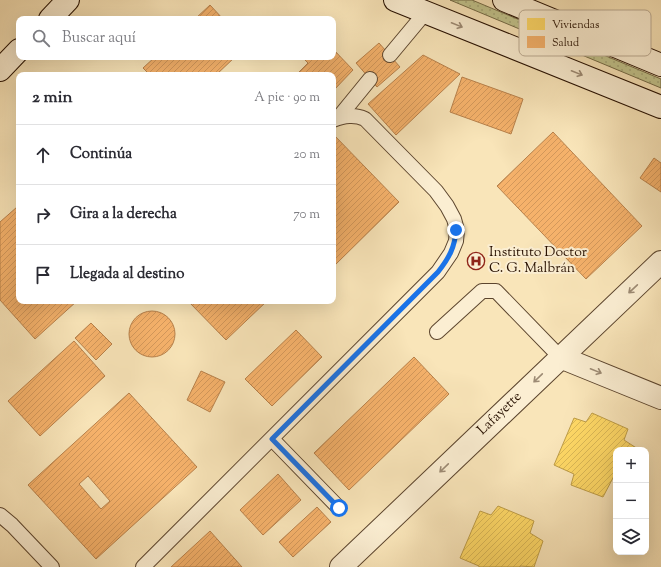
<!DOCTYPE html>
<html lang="es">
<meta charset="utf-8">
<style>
body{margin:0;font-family:"Sorts Mill Goudy",serif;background:#f2f2f3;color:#2b2b33}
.controls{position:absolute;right:12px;bottom:12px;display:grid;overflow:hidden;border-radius:8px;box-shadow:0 4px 16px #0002}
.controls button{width:36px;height:36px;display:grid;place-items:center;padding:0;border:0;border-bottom:1px solid #e1e1e2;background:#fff;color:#2b2b33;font:20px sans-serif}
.stop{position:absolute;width:12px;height:12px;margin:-9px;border:3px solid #1a73e8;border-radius:50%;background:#fff}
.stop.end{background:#1a73e8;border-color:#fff;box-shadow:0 1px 4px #0008}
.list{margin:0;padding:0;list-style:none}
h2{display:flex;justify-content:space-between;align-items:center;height:52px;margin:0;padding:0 16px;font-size:17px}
h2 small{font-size:13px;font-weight:400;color:#7c7c81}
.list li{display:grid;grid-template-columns:26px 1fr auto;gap:12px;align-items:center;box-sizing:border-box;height:60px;padding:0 16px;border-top:1px solid #e1e1e2}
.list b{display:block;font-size:15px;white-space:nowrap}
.list em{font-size:13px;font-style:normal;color:#7c7c81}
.icon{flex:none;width:22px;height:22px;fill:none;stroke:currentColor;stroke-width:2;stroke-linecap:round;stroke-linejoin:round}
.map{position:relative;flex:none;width:661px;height:567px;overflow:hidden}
.search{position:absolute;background:#fff;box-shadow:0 4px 16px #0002;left:16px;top:16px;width:320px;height:44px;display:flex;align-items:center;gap:10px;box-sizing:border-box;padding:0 14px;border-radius:8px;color:#7c7c81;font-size:15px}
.panel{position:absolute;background:#fff;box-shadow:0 4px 16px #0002;left:16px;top:72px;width:320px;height:232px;border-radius:8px}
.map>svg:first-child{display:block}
</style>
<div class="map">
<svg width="661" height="567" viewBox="0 0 661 567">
<defs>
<pattern id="grass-dots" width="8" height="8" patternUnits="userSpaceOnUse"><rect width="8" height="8" fill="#c1c38c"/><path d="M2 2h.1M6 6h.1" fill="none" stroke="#a6a677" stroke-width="1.8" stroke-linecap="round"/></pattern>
<pattern id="homes-hatch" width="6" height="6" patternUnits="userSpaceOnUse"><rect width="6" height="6" fill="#ffd966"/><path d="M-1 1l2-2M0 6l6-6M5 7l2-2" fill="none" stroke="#dbb957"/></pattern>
<pattern id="health-hatch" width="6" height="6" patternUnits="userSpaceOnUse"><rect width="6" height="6" fill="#f6b26b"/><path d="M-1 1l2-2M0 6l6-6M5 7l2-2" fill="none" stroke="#d3985b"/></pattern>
</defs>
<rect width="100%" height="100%" fill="#f9e5b9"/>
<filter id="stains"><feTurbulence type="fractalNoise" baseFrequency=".005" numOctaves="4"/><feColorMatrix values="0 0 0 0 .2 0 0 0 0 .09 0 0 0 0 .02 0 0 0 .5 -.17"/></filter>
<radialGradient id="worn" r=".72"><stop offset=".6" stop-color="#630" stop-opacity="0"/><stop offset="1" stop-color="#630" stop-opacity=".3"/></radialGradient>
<!-- grass -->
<polygon fill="url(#grass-dots)" stroke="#746a46" points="450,0 472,0 661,79 661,88"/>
<!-- homes -->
<g fill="url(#homes-hatch)" stroke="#be9d47">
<polygon points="592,413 628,429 624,440 638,449 637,450 616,450 616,475 615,474 603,497 571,485 574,474 554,465 574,418 586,422"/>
<polygon points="498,506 534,521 530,533 543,541 534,567 520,566 520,567 479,567 479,566 460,558 480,511 491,515"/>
</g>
<!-- health -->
<g fill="url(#health-hatch)" stroke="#b8814b" fill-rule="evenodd">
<polygon points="210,5 223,19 195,19"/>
<polygon points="379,43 400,67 377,87 356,63"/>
<polygon points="333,49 353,70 334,90 333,75 296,75 308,63 304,59 306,57 333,57"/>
<polygon points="423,55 460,74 396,135 368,104"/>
<polygon points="155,57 235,57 216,75 150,75 143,68"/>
<polygon points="462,77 523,99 511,134 450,112"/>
<polygon points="553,132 642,226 586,279 497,186"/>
<polygon points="333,134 399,202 333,267"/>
<polygon points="654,158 661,163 661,192 640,178"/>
<polygon points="17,207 19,209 19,301 77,301 35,339 0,300 0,222"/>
<polygon points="188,301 267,301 226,340"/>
<circle cx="152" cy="334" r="23"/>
<polygon points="91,323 112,344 96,360 75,338"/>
<polygon points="296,330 322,357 272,406 245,379"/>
<polygon points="74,341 105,376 40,436 8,401"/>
<polygon points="414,357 449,394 349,490 314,453"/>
<polygon points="201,371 225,382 210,412 187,400"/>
<path d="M 129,393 L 197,467 L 96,559 L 28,485 ZM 88,476 L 110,501 L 101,509 L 79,484 Z"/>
<polygon points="278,474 301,500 263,535 240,510"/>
<polygon points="317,507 331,522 293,557 279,542"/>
<polygon points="210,531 242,567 171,567"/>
</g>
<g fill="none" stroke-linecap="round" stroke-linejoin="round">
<defs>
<g id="lane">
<polyline points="390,55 425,13"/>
<polyline points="339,117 370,79"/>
<polyline points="437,332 482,291 496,291 560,357"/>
<polyline points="272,439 339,508"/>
<polyline points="0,515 12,525 52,567"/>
<path d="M 143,567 L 438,272 L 451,253 L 456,241 L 457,230 L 454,219 L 447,206 L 436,191 L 365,119 C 354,114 344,116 333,120"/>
</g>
<g id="street">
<polyline points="560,357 661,398"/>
<polyline points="341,567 661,262"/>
</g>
<g id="secondary">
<polyline points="395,0 661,107"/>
<polyline points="504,0 661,65"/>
<polyline points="50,19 68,0"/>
<polyline points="0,70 19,50"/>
</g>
</defs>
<!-- lane casing -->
<use href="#lane" stroke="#5c452e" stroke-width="16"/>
<!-- street casing -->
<use href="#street" stroke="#5c452e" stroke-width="24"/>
<!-- secondary casing -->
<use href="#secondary" stroke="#271000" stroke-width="24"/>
<!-- lane -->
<use href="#lane" stroke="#fbeed2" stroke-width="14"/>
<!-- street -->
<use href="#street" stroke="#fbeed2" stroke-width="22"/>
<!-- secondary -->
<use href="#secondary" stroke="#fbeed2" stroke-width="22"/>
</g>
<!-- one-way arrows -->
<defs><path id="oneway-shaft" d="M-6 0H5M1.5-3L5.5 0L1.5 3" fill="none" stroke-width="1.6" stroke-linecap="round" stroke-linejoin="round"/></defs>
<g stroke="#9c8a74">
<use href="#oneway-shaft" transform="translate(457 25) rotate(22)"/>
<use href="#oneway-shaft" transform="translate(577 73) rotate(22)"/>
<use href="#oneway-shaft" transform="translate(633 289) rotate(137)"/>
<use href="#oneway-shaft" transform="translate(596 371) rotate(22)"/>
<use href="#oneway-shaft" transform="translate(538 378) rotate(136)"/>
<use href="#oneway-shaft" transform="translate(444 468) rotate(136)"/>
</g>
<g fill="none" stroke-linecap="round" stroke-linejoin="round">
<!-- route -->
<path stroke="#1a73e8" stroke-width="5" d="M 339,508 L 272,439 L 438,272 C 449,258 455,247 456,230"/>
</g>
<!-- icons -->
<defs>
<symbol id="hospital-ring" viewBox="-11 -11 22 22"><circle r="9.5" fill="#fbeed2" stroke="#8f2418" stroke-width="1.5"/><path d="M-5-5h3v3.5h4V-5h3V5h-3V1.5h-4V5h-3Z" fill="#8f2418"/></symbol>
</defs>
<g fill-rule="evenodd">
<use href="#hospital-ring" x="466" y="251" width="20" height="20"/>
</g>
<g text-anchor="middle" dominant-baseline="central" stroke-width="4" stroke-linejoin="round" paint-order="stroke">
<!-- poi labels -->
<g font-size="14" fill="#271000" stroke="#fbeed2" text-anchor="start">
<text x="489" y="253">Instituto Doctor<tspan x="489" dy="16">C. G. Malbrán</tspan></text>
</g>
<!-- street labels -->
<g font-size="14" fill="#271000" stroke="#fbeed2">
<text transform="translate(500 414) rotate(-44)">Lafayette</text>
</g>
</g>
<!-- legend -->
<rect x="519" y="10" width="132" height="46" rx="6" fill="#fbeed2" stroke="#bbab93" stroke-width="1"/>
<rect x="527" y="18" width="18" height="12" fill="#ffd966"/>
<rect x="527" y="36" width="18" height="12" fill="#f6b26b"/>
<g font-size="11" fill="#271000">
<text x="552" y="28">Viviendas</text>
<text x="552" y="46">Salud</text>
</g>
<rect width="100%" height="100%" filter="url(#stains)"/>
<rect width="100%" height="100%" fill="url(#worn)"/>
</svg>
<div class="controls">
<button>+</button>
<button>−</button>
<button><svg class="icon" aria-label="layers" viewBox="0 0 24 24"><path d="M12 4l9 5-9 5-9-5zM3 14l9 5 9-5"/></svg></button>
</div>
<div class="stop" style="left:339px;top:508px"></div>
<div class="stop end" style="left:456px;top:230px"></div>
<div class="search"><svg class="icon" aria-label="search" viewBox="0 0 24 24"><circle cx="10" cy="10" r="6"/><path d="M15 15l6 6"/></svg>Buscar aquí</div>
<section class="panel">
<h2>2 min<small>A pie · 90 m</small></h2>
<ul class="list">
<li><svg class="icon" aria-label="ahead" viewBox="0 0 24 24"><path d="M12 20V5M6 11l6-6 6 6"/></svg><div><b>Continúa</b></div><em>20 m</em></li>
<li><svg class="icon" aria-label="right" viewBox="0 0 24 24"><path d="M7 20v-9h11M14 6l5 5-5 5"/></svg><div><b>Gira a la derecha</b></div><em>70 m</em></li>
<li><svg class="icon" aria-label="arrive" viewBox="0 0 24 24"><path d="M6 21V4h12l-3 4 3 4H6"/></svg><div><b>Llegada al destino</b></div></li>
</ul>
</section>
</div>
